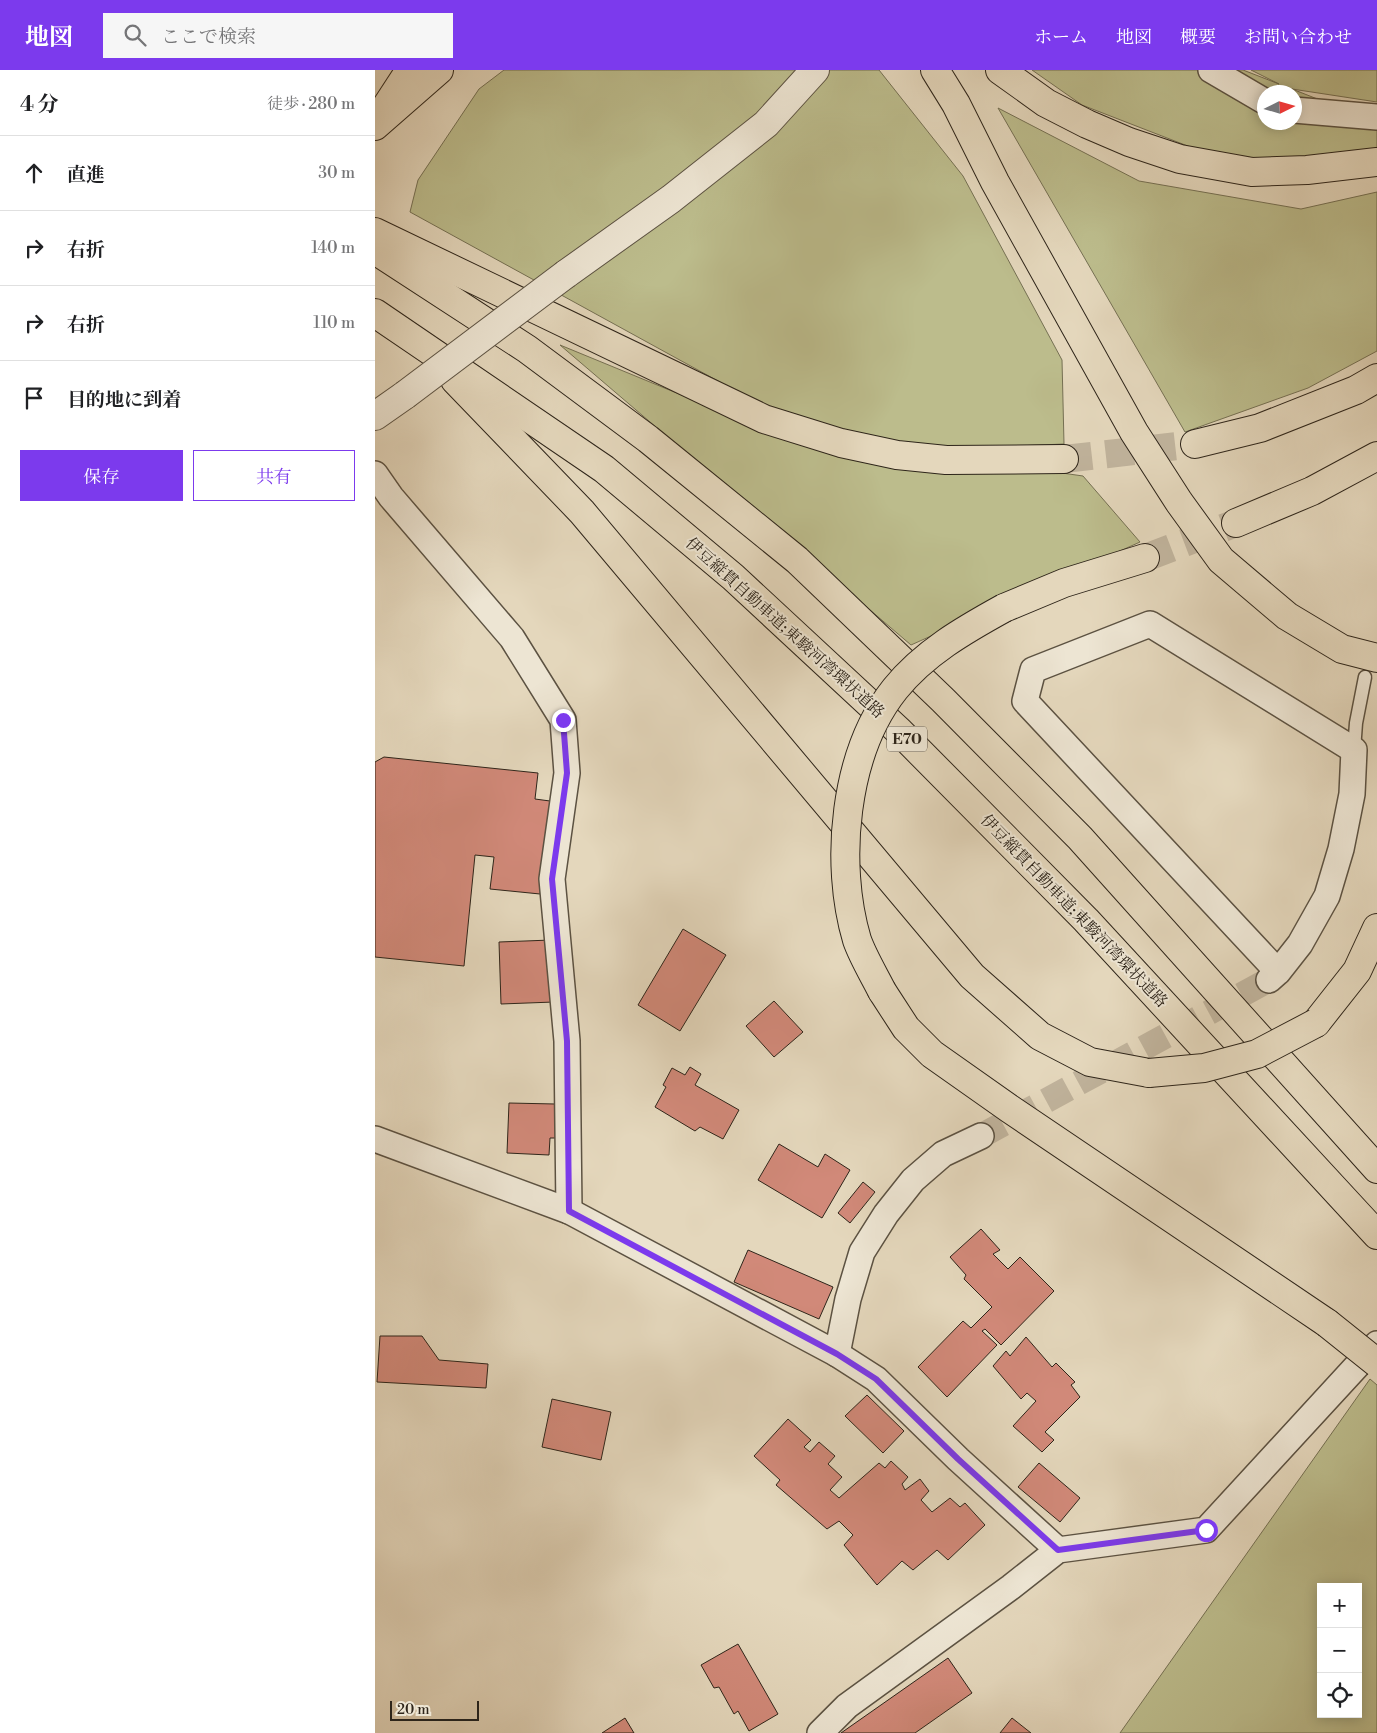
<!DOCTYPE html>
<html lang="ja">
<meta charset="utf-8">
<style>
body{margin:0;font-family:"Libre Bodoni","Noto Serif JP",serif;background:#f6f6f6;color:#202124}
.controls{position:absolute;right:15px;bottom:15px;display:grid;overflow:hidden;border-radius:0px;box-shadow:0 2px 12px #0003}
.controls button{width:45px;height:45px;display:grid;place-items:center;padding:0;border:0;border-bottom:1px solid #e0e0e0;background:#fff;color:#202124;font:25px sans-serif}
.compass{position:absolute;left:882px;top:15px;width:45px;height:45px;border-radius:50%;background:#fff;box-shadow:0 2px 12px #0003;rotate:85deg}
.scale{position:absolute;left:15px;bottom:12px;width:89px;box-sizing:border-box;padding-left:5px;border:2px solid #2e251a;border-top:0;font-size:14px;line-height:18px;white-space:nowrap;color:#2e251a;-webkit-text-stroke:4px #ede5d3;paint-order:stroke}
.stop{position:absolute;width:15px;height:15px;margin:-11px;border:4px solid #7c3aed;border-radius:50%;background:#fff}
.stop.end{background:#7c3aed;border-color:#fff;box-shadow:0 1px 5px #0008}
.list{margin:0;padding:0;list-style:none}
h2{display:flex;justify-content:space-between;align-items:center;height:65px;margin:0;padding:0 20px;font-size:21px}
h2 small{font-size:16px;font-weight:400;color:#757577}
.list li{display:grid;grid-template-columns:32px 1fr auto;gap:15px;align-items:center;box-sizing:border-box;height:75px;padding:0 20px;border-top:1px solid #e0e0e0}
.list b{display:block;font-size:19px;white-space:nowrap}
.list em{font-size:16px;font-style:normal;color:#757577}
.actions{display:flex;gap:10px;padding:15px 20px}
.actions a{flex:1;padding:11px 0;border:1px solid #7c3aed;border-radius:0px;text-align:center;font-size:18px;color:#7c3aed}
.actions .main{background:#7c3aed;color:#fff}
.icon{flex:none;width:28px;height:28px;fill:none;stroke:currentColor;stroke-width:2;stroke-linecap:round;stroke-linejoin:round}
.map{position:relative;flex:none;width:1002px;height:1663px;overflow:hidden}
header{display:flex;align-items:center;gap:30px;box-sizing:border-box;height:70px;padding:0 25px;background:#7c3aed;color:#fff}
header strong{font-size:24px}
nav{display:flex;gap:28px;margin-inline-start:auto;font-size:18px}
.search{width:350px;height:45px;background:#f6f6f6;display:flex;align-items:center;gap:12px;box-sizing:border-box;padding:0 18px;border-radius:0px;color:#757577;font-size:19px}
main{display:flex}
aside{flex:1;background:#fff}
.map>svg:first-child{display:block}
</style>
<header>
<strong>地図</strong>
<div class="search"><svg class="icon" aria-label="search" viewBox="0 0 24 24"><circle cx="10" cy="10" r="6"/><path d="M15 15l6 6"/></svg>ここで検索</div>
<nav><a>ホーム</a><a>地図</a><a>概要</a><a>お問い合わせ</a></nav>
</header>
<main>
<aside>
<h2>4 分<small>徒歩 · 280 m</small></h2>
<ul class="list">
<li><svg class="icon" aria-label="ahead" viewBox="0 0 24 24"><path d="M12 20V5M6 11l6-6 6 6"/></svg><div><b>直進</b></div><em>30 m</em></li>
<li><svg class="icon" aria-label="right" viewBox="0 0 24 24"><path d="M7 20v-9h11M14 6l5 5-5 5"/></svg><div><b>右折</b></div><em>140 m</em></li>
<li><svg class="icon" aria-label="right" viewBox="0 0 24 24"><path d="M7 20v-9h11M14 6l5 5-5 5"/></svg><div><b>右折</b></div><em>110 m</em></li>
<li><svg class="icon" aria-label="arrive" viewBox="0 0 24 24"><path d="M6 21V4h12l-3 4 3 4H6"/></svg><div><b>目的地に到着</b></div></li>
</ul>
<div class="actions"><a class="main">保存</a><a>共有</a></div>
</aside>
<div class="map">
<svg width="1002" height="1663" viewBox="0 0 1002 1663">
<rect width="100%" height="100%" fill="#e4d7bc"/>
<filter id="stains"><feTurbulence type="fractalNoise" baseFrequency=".004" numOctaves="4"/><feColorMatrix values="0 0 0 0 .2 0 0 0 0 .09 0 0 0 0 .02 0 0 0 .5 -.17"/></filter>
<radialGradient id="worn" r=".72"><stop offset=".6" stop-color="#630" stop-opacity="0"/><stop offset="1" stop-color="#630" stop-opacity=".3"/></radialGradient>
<!-- green -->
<g fill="#bcbc8c" stroke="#757053" fill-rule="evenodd">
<polygon points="129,0 504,0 588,106 687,290 689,374 593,378 445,367 35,142 43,110 104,19"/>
<path d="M 657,0 L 868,0 L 904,14 L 876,0 L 1002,0 L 1002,32 L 917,19 L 983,45 L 1002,42 L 1002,80 L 913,93 L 823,80 L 707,35 ZM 889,22 L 919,22 L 919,52 L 889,52 Z"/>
<polygon points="623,38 764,111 926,139 1002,122 1002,281 933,318 810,362"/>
<polygon points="185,275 394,361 708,406 765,472 536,575"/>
<path d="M 995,1309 L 1002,1315 L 1002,1663 L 745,1663 ZM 946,1517 L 983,1517 L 983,1644 L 946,1644 Z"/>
</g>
<!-- building -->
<g fill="#d18979" stroke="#2e251a">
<polygon points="9,687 163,703 160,729 175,731 165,824 115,819 119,787 100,785 89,896 0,887 0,692"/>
<polygon points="308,859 351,885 305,961 263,935"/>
<polygon points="176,870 179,932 126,934 124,872"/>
<polygon points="399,931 428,962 399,987 371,956"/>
<polygon points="315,997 326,1004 320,1015 364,1040 348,1069 325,1057 320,1061 280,1037 291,1017 288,1015 297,998 310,1005"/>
<polygon points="134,1033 180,1034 184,1068 175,1068 174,1085 132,1083"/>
<polygon points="404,1074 443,1097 450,1084 475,1100 447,1148 383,1110"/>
<polygon points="488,1112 500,1122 475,1153 463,1143"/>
<polygon points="606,1159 625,1180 618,1184 633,1199 645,1187 679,1221 626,1275 610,1259 607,1261 622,1275 572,1327 543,1297 588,1251 596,1258 617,1237 589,1209 591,1205 575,1187"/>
<polygon points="373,1180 458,1217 444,1249 359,1212"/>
<polygon points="5,1266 47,1266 64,1290 113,1294 111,1318 2,1312"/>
<polygon points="651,1267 677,1297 681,1293 700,1312 696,1315 705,1327 670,1362 679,1370 667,1382 638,1356 661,1331 652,1323 646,1329 618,1296 631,1281 635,1286"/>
<polygon points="492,1325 529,1361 508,1383 470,1346"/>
<polygon points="177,1329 236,1342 226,1390 167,1377"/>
<polygon points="413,1349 436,1370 429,1377 435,1382 444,1372 460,1386 453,1394 467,1407 455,1420 464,1428 504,1393 510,1398 516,1391 533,1407 527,1414 530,1420 545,1409 554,1421 546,1430 557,1442 575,1428 585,1437 590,1433 610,1455 573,1490 562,1480 538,1500 527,1491 502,1515 469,1475 478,1465 464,1451 452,1459 401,1415 405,1410 379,1386"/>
<polygon points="664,1393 705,1428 685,1452 643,1417"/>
<polygon points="363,1574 403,1644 374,1661 363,1641 359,1644 344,1617 339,1618 326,1595"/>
<polygon points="573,1588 597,1623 540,1663 466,1663"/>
<polygon points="250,1648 259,1663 227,1663"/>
<polygon points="637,1648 656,1663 625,1663"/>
</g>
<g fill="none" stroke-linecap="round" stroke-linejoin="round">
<!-- minor-tunnel -->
<polyline stroke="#c0b39c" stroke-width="25" stroke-dasharray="25 12" stroke-linecap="butt" points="606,1066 894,910"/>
<!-- motorway-tunnel -->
<g stroke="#c0b39c" stroke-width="28" stroke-dasharray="28 14" stroke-linecap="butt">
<polyline points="689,389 820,374"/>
<polyline points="770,488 861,453"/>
</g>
<defs>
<polyline id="service" points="979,680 981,653 990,607"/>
<g id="minor">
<polyline points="836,0 889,31"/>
<polyline points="919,40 1002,47"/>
<polyline points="0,404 16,427 137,568 188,650 192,703 177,809 192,971 194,1141"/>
<polyline points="894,910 903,902 925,874 952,826 966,779 977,724 979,680 775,554 658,600 650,631 903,902"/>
<polyline points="0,1069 194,1141 462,1284 501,1309 583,1389 683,1480"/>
<polyline points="462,1284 473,1229 487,1182 511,1144 538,1110 568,1084 606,1066"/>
<polyline points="445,1663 472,1636 636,1517 683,1480 831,1460 1002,1274"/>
</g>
<g id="tertiary">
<polyline points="191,204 296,129 391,54 440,0"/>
<polyline points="0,346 30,325"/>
</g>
<polyline id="primary" points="3,49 35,0"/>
<g id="motorway">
<polyline points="560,0 581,34 620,112 759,362 804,432 846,490 912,546 967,579 1002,588"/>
<polyline points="625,0 671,33 712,54 754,72 805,89 877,102 932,100 1002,92"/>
<polyline points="0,56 64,0"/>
<polyline points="0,162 389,349 466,373 522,385 571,390 689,389"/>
<polyline points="0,180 152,279 273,369 422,490 568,630 705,768 1002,1099"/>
<polyline points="0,243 229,399 358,507 525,662 711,850 1002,1165"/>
<polyline points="80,310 207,442 597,906 665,966 715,992 774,1003"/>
<polyline points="820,374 885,358 981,320 1002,308"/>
<polyline points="861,453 937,421 1002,386"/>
<polyline points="629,538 689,513 770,488"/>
<polyline points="507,921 531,958 557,984 635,1039 952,1253"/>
<polyline points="941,953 982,901 1002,858"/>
</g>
</defs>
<!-- service casing -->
<use href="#service" stroke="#5c5242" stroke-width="15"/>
<!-- minor casing -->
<use href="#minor" stroke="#5c5242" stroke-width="28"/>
<!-- tertiary casing -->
<use href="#tertiary" stroke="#5c5242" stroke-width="30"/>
<!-- primary casing -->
<use href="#primary" stroke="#2e251a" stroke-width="30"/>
<!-- motorway casing -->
<use href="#motorway" stroke="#2e251a" stroke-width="30"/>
<!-- service -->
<use href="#service" stroke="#ede5d3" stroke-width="12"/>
<!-- minor -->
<use href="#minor" stroke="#ede5d3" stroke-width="25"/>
<!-- tertiary -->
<use href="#tertiary" stroke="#ede5d3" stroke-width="28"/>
<!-- primary -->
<use href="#primary" stroke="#e4d7bc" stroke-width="28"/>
<!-- motorway -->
<use href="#motorway" stroke="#e4d7bc" stroke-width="28"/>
<defs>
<polyline id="tertiary-bridge" points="30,325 191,204"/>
<g id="motorway-bridge">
<path d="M 507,921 C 499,905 488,887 482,870 C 459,793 469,683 520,619 C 549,583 589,560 629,538"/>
<polyline points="774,1003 829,998 882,984 941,953"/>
<polyline points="952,1253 1002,1293"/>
</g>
</defs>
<!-- tertiary-bridge casing -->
<use href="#tertiary-bridge" stroke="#5c5242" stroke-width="30" stroke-linecap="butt"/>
<!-- motorway-bridge casing -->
<use href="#motorway-bridge" stroke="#2e251a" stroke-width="30" stroke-linecap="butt"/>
<!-- tertiary-bridge -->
<use href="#tertiary-bridge" stroke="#ede5d3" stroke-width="28"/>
<!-- motorway-bridge -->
<use href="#motorway-bridge" stroke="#e4d7bc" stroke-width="28"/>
</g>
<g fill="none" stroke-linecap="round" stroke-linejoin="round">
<!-- route -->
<polyline stroke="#7c3aed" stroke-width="6" points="188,650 192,703 177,809 192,971 194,1141 462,1284 501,1309 583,1389 683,1480 831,1460"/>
</g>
<g text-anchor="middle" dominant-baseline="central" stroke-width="4" stroke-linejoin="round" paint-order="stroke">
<!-- shield labels -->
<rect fill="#ede5d3" stroke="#675f52" stroke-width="1" x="512" y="656.5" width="40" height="25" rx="4"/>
<g font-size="15" font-weight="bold" fill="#2e251a">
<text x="532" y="669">E70</text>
</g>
<!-- street labels -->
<g font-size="16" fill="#2e251a" stroke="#ede5d3">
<text transform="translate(410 558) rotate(42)">伊豆縦貫自動車道;東駿河湾環状道路</text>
<text transform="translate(699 841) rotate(46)">伊豆縦貫自動車道;東駿河湾環状道路</text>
</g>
</g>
<rect width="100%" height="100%" filter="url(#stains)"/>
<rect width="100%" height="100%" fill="url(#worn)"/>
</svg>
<div class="controls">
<button>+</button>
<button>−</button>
<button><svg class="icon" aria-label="locate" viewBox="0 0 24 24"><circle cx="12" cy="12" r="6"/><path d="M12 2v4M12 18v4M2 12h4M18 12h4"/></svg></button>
</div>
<svg class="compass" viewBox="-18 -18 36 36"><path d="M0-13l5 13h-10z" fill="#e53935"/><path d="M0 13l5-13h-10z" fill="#757577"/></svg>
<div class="scale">20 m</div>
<div class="stop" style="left:831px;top:1460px"></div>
<div class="stop end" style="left:188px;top:650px"></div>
</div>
</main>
